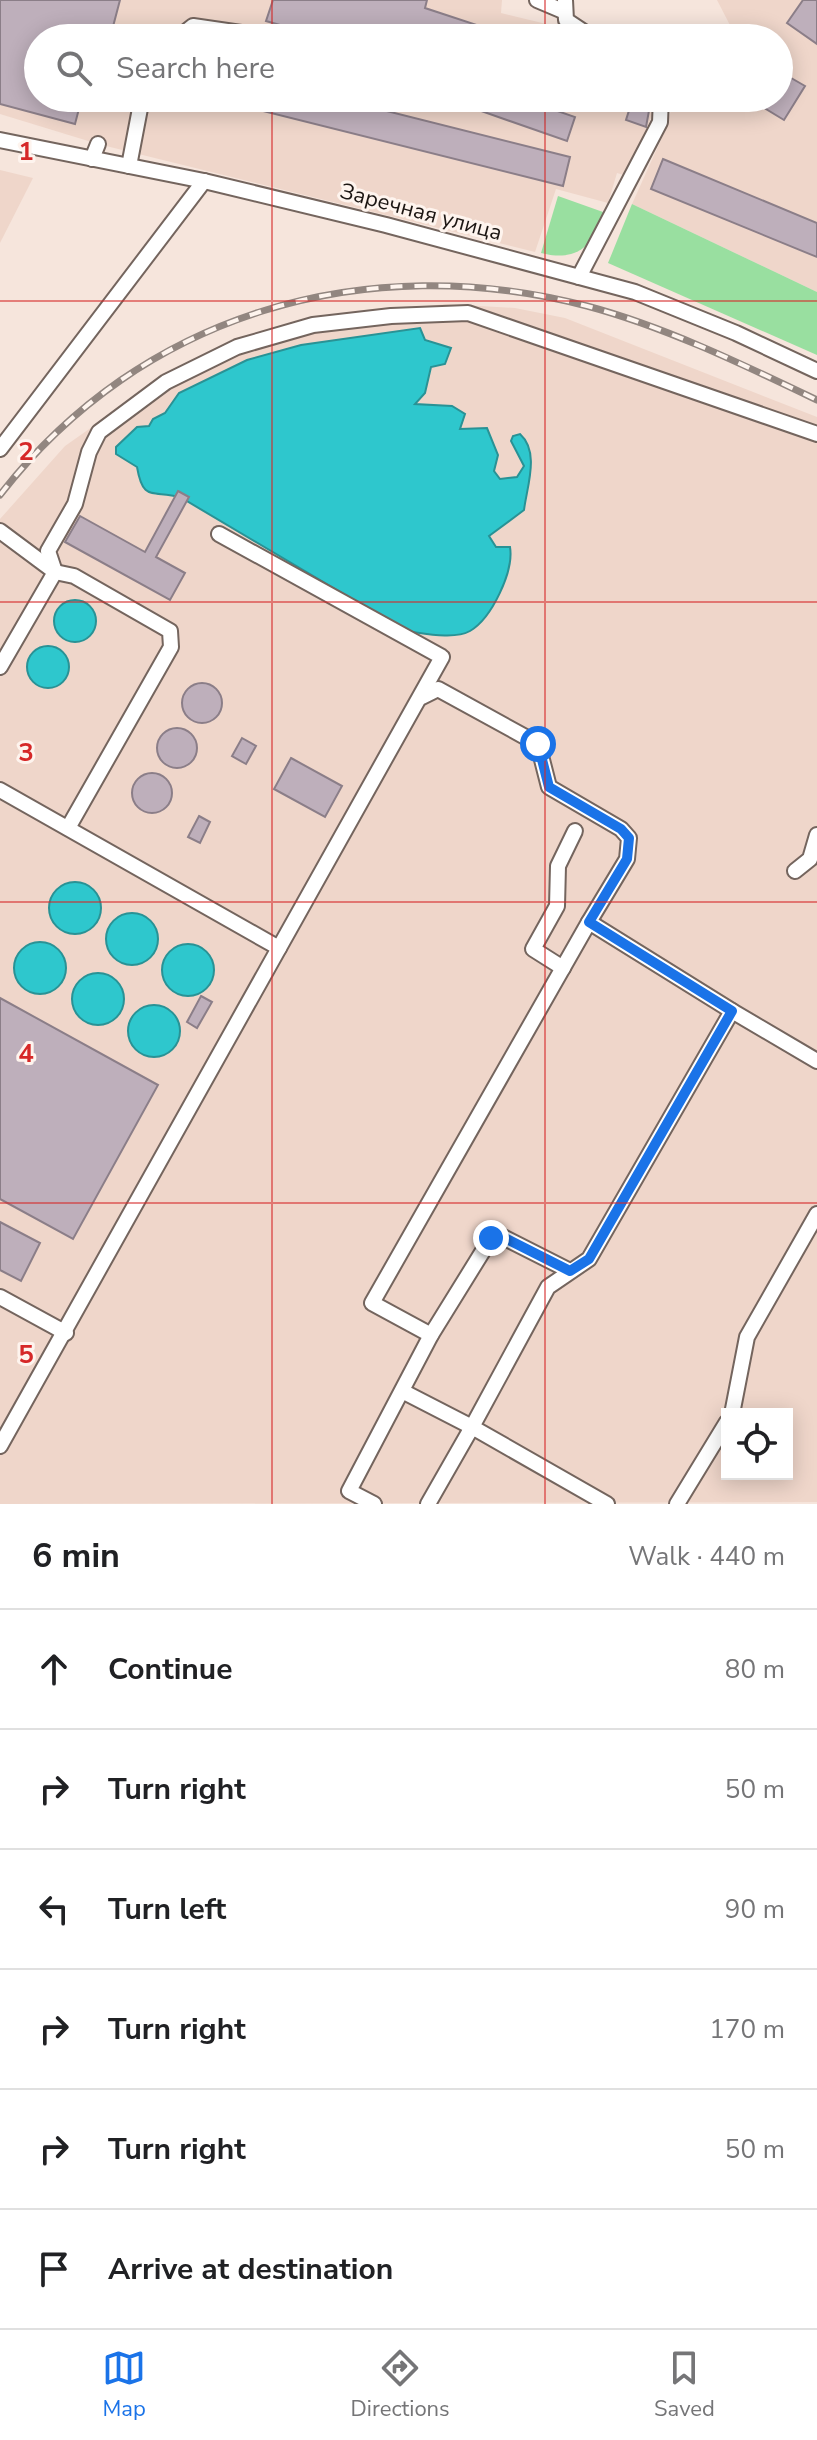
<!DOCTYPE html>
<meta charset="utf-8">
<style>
body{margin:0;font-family:"Nunito Sans",sans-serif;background:#f6f6f6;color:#202124}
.controls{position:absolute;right:24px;bottom:24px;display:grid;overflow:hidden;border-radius:0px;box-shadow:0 4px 20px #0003}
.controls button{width:72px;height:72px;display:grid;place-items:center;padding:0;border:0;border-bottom:2px solid #e0e0e0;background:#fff;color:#202124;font:40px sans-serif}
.stop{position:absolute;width:24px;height:24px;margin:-18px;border:6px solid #1a73e8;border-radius:50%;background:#fff}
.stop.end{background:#1a73e8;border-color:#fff;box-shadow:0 2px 8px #0008}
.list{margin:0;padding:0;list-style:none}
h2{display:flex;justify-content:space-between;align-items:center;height:104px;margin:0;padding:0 32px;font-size:34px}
h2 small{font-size:26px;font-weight:400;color:#757577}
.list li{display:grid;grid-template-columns:52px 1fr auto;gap:24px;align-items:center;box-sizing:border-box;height:120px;padding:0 32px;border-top:2px solid #e0e0e0}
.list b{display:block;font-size:30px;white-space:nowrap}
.list em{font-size:26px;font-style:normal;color:#757577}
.icon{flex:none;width:44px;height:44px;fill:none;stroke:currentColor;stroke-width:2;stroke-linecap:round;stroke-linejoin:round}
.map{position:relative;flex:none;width:817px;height:1504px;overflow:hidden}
.search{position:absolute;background:#fff;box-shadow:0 4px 20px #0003;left:24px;right:24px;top:24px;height:88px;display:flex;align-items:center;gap:20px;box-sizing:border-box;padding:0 28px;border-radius:44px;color:#757577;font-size:30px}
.sheet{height:824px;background:#fff}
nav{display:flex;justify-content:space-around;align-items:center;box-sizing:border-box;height:112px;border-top:2px solid #e0e0e0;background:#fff;font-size:22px;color:#757577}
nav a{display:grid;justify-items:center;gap:4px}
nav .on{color:#1a73e8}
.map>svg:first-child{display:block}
</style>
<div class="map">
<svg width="817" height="1504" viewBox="0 0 817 1504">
<rect width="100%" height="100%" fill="#f6e5dc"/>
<!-- built -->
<g fill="#efd6ca" fill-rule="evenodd">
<polygon points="0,0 502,0 501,13 559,27 576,38 38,38 38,98 656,98 658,101 627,176 617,173 608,203 556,189 535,252 98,144 0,114"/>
<polygon points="717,0 817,0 817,292 632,204 664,133 675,98 779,98 779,38 726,38 733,31"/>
<polygon points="0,170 33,178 0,243"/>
<path d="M 445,304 L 515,308 L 565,318 L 817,417 L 817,1502 L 0,1504 L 0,519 L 65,446 L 166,375 L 236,339 L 312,318 ZM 727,1414 L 787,1414 L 787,1474 L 727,1474 Z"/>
</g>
<!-- green -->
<g fill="#99dfa0">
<path d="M 558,196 L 603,212 C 595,247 575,262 541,253 Z"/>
<polygon points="632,204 817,292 817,355 608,263"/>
</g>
<!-- water -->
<g fill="#2ec7cd" stroke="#299295" stroke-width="2">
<path d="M 420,328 L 425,340 L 451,348 L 445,364 L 431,367 L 425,393 L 415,404 L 452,406 L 465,414 L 460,429 L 487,428 L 498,455 L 494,471 L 500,479 L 517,477 L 524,466 L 511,441 L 513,436 L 520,434 C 540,452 527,486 524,510 L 489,536 L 496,547 L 510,547 C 514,571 492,618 470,631 C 454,640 423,633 406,631 L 180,497 C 152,490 143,502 137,467 L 116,454 L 116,447 L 137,427 L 149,426 L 153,419 L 165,413 L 179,393 L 247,360 L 301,345 Z"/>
<circle cx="75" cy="621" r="21"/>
<circle cx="48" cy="667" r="21"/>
<circle cx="75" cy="908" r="26"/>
<circle cx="132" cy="939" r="26"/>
<circle cx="40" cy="968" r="26"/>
<circle cx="188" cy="970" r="26"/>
<circle cx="98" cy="999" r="26"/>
<circle cx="154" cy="1031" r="26"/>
</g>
<!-- building -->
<g fill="#beafbb" stroke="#8b7e88" stroke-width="2">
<polygon points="0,0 120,0 110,38 38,38 38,98 81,101 75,124 0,104"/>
<polygon points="273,0 427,0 425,8 516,38 403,38 386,33 384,38 325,38 266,21"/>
<polygon points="803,0 817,0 817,44 787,23"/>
<polygon points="779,71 805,86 784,120 748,98 779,98"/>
<polygon points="258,98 335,98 570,157 563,186 255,109"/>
<polygon points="467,98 520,98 575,117 567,141 464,105"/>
<polygon points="633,98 651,100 646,127 626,120"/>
<polygon points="663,159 817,223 817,257 651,189"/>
<polygon points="178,491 189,497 156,557 185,573 170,600 65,542 80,516 145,552"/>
<circle cx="202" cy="703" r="20"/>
<circle cx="177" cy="748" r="20"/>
<polygon points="242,738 256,746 246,764 232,756"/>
<polygon points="291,758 342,786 325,817 274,789"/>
<circle cx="152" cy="793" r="20"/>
<polygon points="199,816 210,822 200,843 188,837"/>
<polygon points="201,996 212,1002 197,1028 187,1022"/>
<polygon points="0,998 158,1085 73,1239 0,1199"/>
<polygon points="0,1222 40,1243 21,1281 0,1270"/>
</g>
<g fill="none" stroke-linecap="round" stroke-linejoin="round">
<defs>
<g id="minor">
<polyline points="537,0 563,11"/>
<polyline points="565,0 566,20 593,38"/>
<polyline points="178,38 193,26 248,34"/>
<polyline points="0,140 204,181 386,225 635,292 736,333 817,371"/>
<polyline points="92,159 98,144"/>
<polyline points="129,166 142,98"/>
<polyline points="579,277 660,122 661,98"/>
<polyline points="0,449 204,181"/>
<polyline points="0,531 55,572 74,576 170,631 171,647 68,828"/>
<polyline points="0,667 55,572 48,551 75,504 89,452 99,432 166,382 237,347 313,325 391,316 468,313 817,434"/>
<polyline points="422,697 438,689 538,744 549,787 621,829 629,838 627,859 589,922"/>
<polyline points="0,790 279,948"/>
<polyline points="795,871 810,859 817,835"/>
<polyline points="563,968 533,949 557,906 558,866 575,831"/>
<polyline points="732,1011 817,1061"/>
<polyline points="0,1297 66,1333"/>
<polyline points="431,1335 491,1238 503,1237 570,1271"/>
<polyline points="732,1414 747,1337 817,1214"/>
<polyline points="0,1446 442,657 219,534"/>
<polyline points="374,1504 349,1491 431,1335 372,1303 589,922 732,1011 589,1259 548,1287 472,1427 402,1391"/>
<polyline points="428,1504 472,1427 607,1504"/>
<polyline points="677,1504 727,1422"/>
</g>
</defs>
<!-- minor casing -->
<use href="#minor" stroke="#74655e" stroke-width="18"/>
<!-- minor -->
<use href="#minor" stroke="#fff" stroke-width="14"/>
<defs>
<path id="rail" d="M 0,495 C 142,312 367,249 587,306 C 666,327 744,365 817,400"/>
</defs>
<!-- rail casing -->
<use href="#rail" stroke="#928680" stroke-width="7"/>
<!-- rail -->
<use href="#rail" stroke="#fef4ee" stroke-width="4" stroke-dasharray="12" stroke-linecap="butt"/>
</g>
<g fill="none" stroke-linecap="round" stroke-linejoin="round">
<!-- route -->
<polyline stroke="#1a73e8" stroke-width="10" points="491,1238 503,1237 570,1271 589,1259 732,1011 589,922 627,859 629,838 621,829 549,787 538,744"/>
</g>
<!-- grid -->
<path fill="none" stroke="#d62828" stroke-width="2" stroke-opacity="0.55" d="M 272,0 L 272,38M 545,0 L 545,38M 272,98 L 272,1504M 545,98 L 545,1504M 0,301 L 817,301M 0,602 L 817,602M 0,902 L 817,902M 0,1203 L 817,1203"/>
<g text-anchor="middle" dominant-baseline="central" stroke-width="6" stroke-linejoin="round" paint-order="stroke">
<!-- street labels -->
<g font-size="22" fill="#1c1613" stroke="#fef4ee">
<text transform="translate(421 212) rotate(15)">Заречная улица</text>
</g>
</g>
<g font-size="26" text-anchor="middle" font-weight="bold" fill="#d62828" stroke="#fef4ee" stroke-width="6" stroke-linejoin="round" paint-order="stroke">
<text x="26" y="160">1</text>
<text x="26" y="460">2</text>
<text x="26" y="761">3</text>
<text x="26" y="1062">4</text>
<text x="26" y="1363">5</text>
</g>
</svg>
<div class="controls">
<button><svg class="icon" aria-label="locate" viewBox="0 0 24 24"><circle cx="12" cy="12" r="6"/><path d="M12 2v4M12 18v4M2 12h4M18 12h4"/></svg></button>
</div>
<div class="stop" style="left:538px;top:744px"></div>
<div class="stop end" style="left:491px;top:1238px"></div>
<div class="search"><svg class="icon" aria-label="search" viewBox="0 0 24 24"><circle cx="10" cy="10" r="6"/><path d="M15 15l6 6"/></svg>Search here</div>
</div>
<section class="sheet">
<h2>6 min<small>Walk · 440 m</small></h2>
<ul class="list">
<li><svg class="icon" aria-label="ahead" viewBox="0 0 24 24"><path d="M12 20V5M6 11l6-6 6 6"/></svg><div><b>Continue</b></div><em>80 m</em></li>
<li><svg class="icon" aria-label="right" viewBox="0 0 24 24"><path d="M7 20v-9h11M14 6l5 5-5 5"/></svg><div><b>Turn right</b></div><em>50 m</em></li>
<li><svg class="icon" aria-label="left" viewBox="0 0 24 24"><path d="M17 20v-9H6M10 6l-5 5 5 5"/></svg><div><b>Turn left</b></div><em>90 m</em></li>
<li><svg class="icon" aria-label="right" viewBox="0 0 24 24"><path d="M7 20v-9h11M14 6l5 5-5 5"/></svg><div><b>Turn right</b></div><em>170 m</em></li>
<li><svg class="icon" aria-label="right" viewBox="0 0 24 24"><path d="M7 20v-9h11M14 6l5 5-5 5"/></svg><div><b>Turn right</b></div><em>50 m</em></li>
<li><svg class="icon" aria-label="arrive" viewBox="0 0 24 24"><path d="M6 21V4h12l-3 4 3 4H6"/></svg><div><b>Arrive at destination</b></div></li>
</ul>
</section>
<nav>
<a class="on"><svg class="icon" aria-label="map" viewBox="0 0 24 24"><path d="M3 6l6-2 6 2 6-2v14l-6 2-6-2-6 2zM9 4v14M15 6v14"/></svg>Map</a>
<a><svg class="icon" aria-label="directions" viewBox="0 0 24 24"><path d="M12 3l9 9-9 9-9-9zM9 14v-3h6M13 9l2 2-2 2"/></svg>Directions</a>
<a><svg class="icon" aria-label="saved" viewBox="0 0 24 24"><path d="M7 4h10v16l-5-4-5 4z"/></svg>Saved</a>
</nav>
